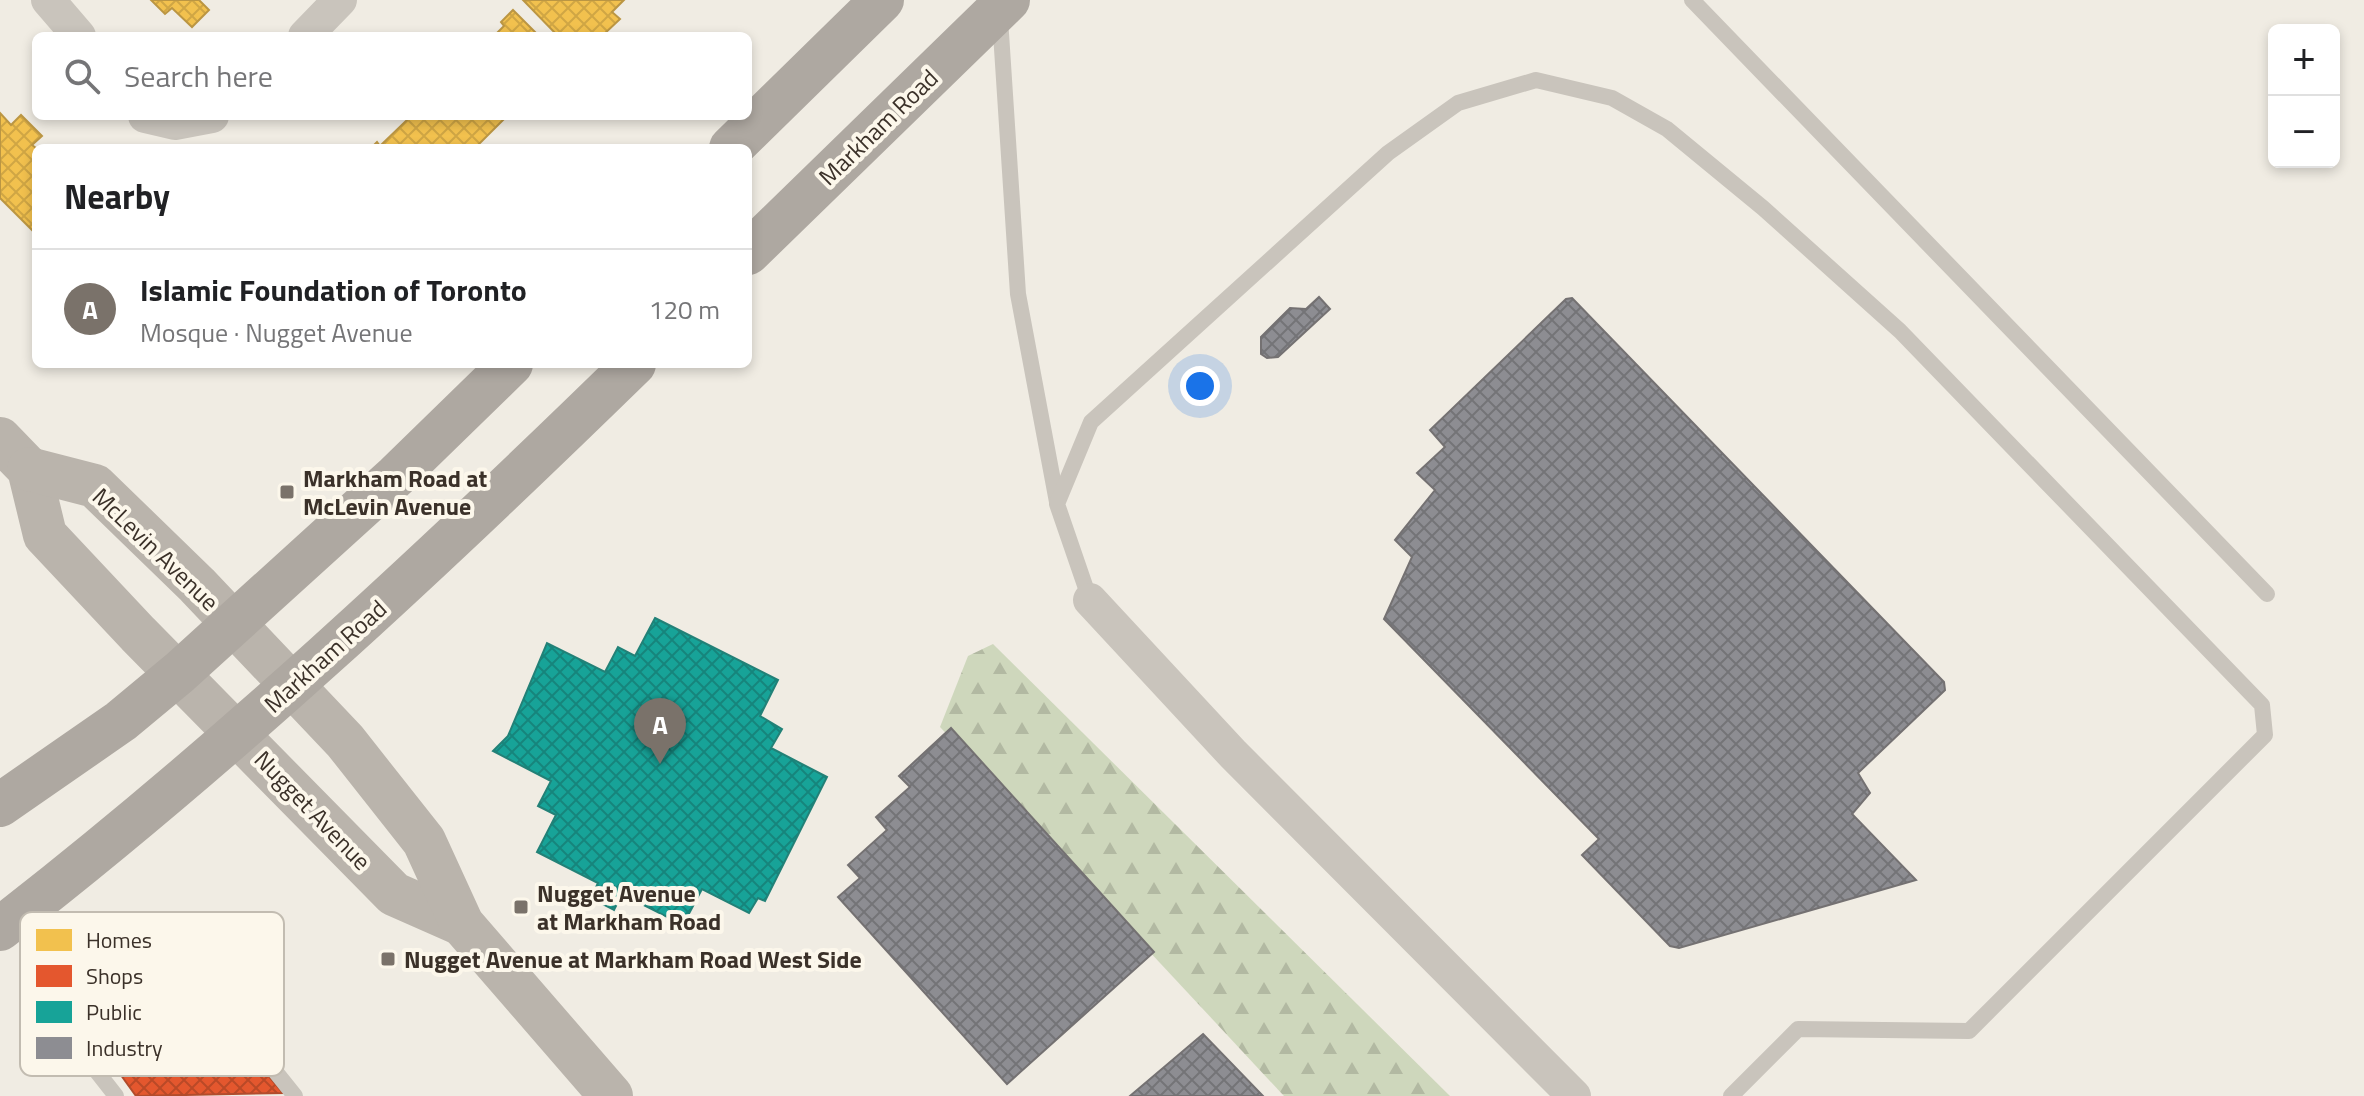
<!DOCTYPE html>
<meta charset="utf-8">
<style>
body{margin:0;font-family:"Titillium Web",sans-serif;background:#f6f6f6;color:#202124}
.controls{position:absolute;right:24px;top:24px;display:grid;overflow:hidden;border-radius:12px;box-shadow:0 4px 12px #0003}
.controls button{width:72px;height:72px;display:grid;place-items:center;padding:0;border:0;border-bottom:2px solid #e0e0e0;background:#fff;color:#202124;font:40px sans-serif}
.you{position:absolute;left:1200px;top:386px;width:28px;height:28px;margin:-20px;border:6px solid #fff;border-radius:50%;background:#1a73e8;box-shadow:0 0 0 12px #1a73e833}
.badge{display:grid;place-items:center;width:52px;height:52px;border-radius:50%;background:#7a726a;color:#fff;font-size:26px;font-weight:700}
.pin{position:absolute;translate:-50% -66px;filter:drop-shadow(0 2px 4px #0008)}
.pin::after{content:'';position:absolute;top:42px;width:28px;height:24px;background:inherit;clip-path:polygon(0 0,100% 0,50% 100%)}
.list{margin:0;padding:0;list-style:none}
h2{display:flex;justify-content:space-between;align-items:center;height:104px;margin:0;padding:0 32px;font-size:34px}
h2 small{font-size:26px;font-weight:400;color:#757577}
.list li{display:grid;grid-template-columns:52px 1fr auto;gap:24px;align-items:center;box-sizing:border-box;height:120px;padding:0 32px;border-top:2px solid #e0e0e0}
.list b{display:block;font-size:30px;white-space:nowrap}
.list p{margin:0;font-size:26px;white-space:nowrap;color:#757577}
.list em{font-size:26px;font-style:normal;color:#757577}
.icon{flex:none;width:44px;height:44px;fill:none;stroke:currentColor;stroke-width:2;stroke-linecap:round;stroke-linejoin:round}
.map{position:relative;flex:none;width:2364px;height:1096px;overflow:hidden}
.search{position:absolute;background:#fff;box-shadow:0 4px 12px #0003;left:32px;top:32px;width:720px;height:88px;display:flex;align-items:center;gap:20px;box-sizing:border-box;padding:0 28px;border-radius:12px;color:#757577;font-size:30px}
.panel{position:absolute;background:#fff;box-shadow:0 4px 12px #0003;left:32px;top:144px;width:720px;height:224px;border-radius:12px}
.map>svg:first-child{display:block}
</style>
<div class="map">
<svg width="2364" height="1096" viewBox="0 0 2364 1096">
<defs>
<pattern id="forest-firs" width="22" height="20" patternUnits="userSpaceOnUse" patternTransform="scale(2)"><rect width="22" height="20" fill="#ced7bc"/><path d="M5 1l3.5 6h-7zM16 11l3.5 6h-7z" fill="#b2b9a2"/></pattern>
<pattern id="homes-cross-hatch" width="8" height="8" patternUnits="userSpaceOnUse" patternTransform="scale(2)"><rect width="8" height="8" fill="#f2c14e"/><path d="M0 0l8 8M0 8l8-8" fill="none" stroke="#d0a644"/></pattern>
<pattern id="shops-cross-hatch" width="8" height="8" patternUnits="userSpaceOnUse" patternTransform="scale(2)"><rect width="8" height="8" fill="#e4572e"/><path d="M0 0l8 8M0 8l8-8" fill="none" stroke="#ba4927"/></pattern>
<pattern id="public-cross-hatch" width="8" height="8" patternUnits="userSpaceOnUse" patternTransform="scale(2)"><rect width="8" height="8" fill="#17a398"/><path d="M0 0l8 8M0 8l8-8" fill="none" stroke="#16857c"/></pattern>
<pattern id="industry-cross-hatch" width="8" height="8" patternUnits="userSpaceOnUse" patternTransform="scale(2)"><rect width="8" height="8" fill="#8d8d92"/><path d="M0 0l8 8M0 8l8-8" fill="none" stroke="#747477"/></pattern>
</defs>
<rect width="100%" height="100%" fill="#f0ece3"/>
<!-- forest -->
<polygon fill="url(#forest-firs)" points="993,644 1450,1096 1284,1096 940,727 968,656"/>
<!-- homes -->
<g fill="url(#homes-cross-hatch)" stroke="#bb9643" stroke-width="2">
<polygon points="151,0 199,0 209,10 192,27 172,8 165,14"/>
<polygon points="523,0 624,0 612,12 620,19 602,36 558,36"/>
<polygon points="513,10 539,36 494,36 504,26 501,22"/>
<polygon points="0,113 11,125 21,115 42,136 32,145 36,148 36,234 0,198"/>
<polygon points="507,116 475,148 371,148 377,142 380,146 407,120 406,116"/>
</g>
<!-- shops -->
<polygon fill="url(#shops-cross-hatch)" stroke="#b14c2c" stroke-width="2" points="194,1006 214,1024 220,1019 283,1093 136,1096 118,1071"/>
<!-- public -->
<polygon fill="url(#public-cross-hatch)" stroke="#228177" stroke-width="2" points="655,618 778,680 760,716 782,729 771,748 827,777 765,901 758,898 749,913 702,889 683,925 622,894 614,910 591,898 598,883 537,852 556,815 538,806 551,781 493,751 508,736 547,643 605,672 618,647 635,656"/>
<!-- industry -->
<g fill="url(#industry-cross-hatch)" stroke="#747172" stroke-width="2">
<polygon points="1319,297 1330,309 1278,357 1267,358 1261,354 1261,337 1290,308 1306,309"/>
<polygon points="1572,298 1944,682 1945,690 1858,773 1870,793 1852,814 1916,880 1679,948 1670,946 1582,855 1599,839 1384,619 1412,557 1395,540 1435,490 1417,473 1445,447 1430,430 1566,299"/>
<polygon points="951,728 1154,952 1007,1084 838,897 860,878 848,865 887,830 876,817 910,787 899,776"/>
<polygon points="1203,1034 1263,1096 1130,1096"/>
</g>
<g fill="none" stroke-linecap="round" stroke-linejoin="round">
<!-- lane -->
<g stroke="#c9c4bc" stroke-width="16">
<polyline points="1692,0 2267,594"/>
<polyline points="1000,18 1018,294 1057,502"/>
<polyline points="1090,600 1057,504 1091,422 1388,153 1458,103 1536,80 1612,98 1667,129 1763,208 1900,331 2262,705 2265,735 1969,1031 1798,1029 1731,1096"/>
<polyline points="219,969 222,1005 295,1096"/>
<polyline points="116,1096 80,1050 82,1023 191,929 220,923 262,954"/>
</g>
<!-- street -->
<g stroke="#c9c4bc" stroke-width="34">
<polyline points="48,0 79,36"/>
<polyline points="305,36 340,0"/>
<polyline points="145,116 175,123 212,116"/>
<polyline points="1090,600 1233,754 1574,1096"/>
</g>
<!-- secondary -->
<g stroke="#bab4ac" stroke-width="44">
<polyline points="0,439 29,469 45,535 138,634 394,894 462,924"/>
<polyline points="29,469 95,486 197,585 345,741 424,841 462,924 611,1096"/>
</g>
<!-- primary -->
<g stroke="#aea8a1" stroke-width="44">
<polyline points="731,148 882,0"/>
<polyline points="748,253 1008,0"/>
<polyline points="0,805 121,721 180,672 396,476 511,364"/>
<path d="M 0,929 C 224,755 431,562 634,364"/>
</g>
</g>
<!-- markers -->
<g fill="#7a726a" stroke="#fcf7eb" stroke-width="3">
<rect x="279" y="484" width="16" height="16" rx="4"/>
<rect x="513" y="899" width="16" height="16" rx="4"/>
<rect x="380" y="951" width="16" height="16" rx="4"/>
</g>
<g text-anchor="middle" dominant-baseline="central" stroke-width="8" stroke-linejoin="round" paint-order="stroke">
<!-- street labels -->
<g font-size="24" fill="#3b3129" stroke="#fcf7eb">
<text transform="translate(878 127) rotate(-44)">Markham Road</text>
<text transform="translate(156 549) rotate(44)">McLevin Avenue</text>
<text transform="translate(325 656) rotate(-42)">Markham Road</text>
<text transform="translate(313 810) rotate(46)">Nugget Avenue</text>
</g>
<!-- poi labels -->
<g font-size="24" font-weight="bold" fill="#3b3129" stroke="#fcf7eb" text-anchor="start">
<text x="303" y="478">Markham Road at<tspan x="303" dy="28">McLevin Avenue</tspan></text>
<text x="537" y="893">Nugget Avenue<tspan x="537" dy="28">at Markham Road</tspan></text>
<text x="404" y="959">Nugget Avenue at Markham Road West Side</text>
</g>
</g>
<!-- legend -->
<rect x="20" y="912" width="264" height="164" rx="12" fill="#fcf7eb" stroke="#c2bcb1" stroke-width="2"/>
<rect x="36" y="929" width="36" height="22" fill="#f2c14e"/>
<rect x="36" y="965" width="36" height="22" fill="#e4572e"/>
<rect x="36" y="1001" width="36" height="22" fill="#17a398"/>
<rect x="36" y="1037" width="36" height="22" fill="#8d8d92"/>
<g font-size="22" fill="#3b3129">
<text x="86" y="948">Homes</text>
<text x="86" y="984">Shops</text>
<text x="86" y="1020">Public</text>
<text x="86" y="1056">Industry</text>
</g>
</svg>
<div class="controls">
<button>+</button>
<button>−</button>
</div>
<div class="you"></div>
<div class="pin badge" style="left:660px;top:764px">A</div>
<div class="search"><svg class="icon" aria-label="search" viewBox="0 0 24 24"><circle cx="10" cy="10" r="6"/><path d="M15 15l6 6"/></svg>Search here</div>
<section class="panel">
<h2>Nearby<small></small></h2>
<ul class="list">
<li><span class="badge">A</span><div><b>Islamic Foundation of Toronto</b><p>Mosque · Nugget Avenue</p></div><em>120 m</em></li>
</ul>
</section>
</div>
